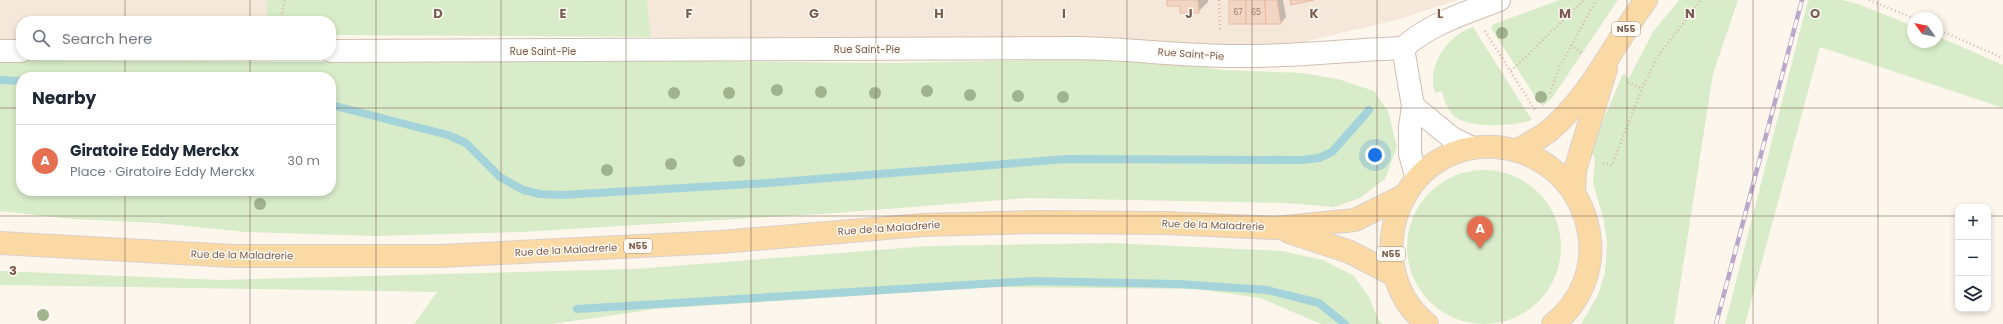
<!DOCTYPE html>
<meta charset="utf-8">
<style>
body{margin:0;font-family:Poppins,sans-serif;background:#f2f2f3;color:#1f2937}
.controls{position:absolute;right:12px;bottom:12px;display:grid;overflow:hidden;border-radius:8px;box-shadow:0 2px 6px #0003}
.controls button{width:36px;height:36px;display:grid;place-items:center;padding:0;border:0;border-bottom:1px solid #e0e1e3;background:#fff;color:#1f2937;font:20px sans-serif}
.compass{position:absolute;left:1907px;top:12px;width:36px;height:36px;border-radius:50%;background:#fff;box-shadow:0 2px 6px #0003;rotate:303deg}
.you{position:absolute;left:1375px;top:155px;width:14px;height:14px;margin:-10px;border:3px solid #fff;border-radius:50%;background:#1a73e8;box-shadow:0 0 0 6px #1a73e833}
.badge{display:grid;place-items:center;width:26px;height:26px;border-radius:50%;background:#e76f51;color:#fff;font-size:13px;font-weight:700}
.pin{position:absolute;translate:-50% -33px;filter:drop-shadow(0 1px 2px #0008)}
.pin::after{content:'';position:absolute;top:21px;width:14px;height:12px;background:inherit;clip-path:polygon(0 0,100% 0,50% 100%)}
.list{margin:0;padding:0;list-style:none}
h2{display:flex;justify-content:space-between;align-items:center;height:52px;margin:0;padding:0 16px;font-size:17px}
h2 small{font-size:13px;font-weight:400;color:#747a83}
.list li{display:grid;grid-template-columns:26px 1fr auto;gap:12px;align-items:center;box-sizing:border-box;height:72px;padding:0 16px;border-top:1px solid #e0e1e3}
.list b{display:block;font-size:15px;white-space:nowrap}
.list p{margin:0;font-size:13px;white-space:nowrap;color:#747a83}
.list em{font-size:13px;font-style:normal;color:#747a83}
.icon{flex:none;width:22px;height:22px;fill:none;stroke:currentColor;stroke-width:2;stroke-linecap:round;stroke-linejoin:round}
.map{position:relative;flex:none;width:2003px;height:324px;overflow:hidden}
.search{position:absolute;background:#fff;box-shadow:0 2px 6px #0003;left:16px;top:16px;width:320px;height:44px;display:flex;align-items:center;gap:10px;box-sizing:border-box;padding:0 14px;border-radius:16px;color:#747a83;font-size:15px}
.panel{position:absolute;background:#fff;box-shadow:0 2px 6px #0003;left:16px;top:72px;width:320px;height:124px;border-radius:16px}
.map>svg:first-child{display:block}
</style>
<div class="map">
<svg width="2003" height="324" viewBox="0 0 2003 324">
<rect width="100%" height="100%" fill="#fdf6ec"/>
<!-- residential -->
<g fill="#f5e8da">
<polygon points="0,0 266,0 268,21 21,21 21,39 0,40"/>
<polygon points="647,0 1457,0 1400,19 1266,51 1142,40 937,37 651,37"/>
</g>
<!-- green -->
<g fill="#d8ecc9" fill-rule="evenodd">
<polygon points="266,0 647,0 651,37 331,35 331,21 268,21"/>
<polygon points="1560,0 1618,0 1552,98 1543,106 1538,101 1491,28 1494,24"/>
<polygon points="1679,0 1738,0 1713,74 1674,324 1581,324 1598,295 1605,272 1607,243 1604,221 1593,183 1595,160 1591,148 1623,74 1629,78 1653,32"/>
<polygon points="1808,0 1842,0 1858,4 1913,26 1913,42 1937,42 1937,36 2003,65 2003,108 1820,47 1745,324 1725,324"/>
<path d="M 1473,27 L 1532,120 C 1515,126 1468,129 1454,116 C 1447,109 1444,100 1442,91 L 1435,93 C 1426,67 1447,35 1473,27 Z"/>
<path d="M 1149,58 L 1223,70 L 1302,73 L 1338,79 L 1374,91 L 1388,111 L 1397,147 L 1385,179 L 1360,198 L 1334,207 L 1286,203 L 1027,198 L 835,213 L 521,232 L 375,236 L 245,232 L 158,223 L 72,219 L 0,211 L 0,60 L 289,62 L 703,61 L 886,63 ZM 21,77 L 331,77 L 331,191 L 21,191 Z"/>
<circle cx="1484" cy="247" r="77"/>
<polygon points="1112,243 1282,251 1323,260 1353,275 1369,297 1378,319 1383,324 1321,324 1260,298 1197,289 992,287 656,309 553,324 414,324 437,292 0,285 0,271 220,280 635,269 929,246"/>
</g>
<!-- shadow -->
<g fill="#0003">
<polygon points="1168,0 1208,0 1208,2 1198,12"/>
<polygon points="1230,0 1283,0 1286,17 1281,23 1230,23"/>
</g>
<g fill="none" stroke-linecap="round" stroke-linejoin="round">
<!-- stream -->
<g stroke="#a5d3da" stroke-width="8">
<polyline points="0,80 21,81"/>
<polyline points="331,105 448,135 466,143 500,177 523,190 540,194 562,195 767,183 1067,159 1301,160 1319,158 1332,152 1369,110"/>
<polyline points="577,309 1032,281 1179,284 1267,290 1319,303 1345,324"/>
</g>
</g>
<!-- building -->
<g fill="#f3d5c3" stroke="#e6bba3">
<polygon points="1167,0 1198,0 1199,13 1180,13 1180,6 1167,6"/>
<rect x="1229" y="0" width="17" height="24"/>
<polygon points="1246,0 1265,0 1266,24 1246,24"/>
<polygon points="1265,0 1277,0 1281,24 1266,24"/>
<polygon points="1290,0 1314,0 1291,5"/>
</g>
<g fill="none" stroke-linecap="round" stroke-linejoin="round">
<defs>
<g id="minor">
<polyline points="0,51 21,51"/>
<path d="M 331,51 L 1080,48 C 1132,49 1184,56 1236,56 C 1292,57 1347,50 1403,48"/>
<polyline points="1413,106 1452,138 1472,148"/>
<path d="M 1417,179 L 1410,154 L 1410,127 L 1413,106 L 1403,48 C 1429,24 1466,13 1499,0"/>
</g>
<g id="major">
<path d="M 1518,150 C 1528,144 1540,138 1549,131 C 1591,96 1614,43 1646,0"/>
<polyline points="1574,191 1575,170 1606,69"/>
<polyline points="1289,232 1350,252 1394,275"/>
<polyline points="0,243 233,256 441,256 720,242 922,225 1040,222 1166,223 1275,228 1355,220 1405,195"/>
<path d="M 1427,324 C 1407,308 1395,285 1392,259 C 1390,241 1393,223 1400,206 C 1440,114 1572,134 1589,233 C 1595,267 1581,303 1553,324"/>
</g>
</defs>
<!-- minor casing -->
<use href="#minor" stroke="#d1beb0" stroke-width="24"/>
<!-- major casing -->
<use href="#major" stroke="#dad1cd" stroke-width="24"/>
<!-- path -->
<g stroke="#d9b8a5" stroke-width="2.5" stroke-dasharray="1 3" stroke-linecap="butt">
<polyline points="1219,0 1220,31"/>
<polyline points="1869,0 1913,18"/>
<polyline points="280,21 285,0"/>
<polyline points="1937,29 2003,58"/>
<polyline points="1485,31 1535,110"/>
<polyline points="1571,45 1582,53"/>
<polyline points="1511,71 1584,0"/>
<polyline points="1628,82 1642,89"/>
<polyline points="1550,93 1559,68 1596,0"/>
<polyline points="1603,163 1612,165 1642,89 1656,59 1701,0"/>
</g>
<!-- minor -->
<use href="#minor" stroke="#fff" stroke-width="22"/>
<!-- major -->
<use href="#major" stroke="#fbd9a5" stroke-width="22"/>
<defs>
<polyline id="rail" points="1716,324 1802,0"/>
</defs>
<!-- rail casing -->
<use href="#rail" stroke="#b9a8c9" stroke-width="4.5"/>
<!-- rail -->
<use href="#rail" stroke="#fffaf3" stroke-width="3" stroke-dasharray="9" stroke-linecap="butt"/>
</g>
<!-- trees -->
<g fill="#a0b28e">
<circle cx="1502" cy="33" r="6"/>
<circle cx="777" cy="90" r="6"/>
<circle cx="927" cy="91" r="6"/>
<circle cx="821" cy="92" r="6"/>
<circle cx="674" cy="93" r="6"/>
<circle cx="729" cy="93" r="6"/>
<circle cx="875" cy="93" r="6"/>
<circle cx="970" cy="95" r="6"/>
<circle cx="1018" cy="96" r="6"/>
<circle cx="1063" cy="97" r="6"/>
<circle cx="1541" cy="97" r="6"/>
<circle cx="739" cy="161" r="6"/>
<circle cx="671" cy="164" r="6"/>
<circle cx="607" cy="170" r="6"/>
<circle cx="260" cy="204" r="6"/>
<circle cx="43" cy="315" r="6"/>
</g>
<!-- grid -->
<path fill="none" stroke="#7a5c4d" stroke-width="1" stroke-opacity="0.55" d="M 125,0 L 125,21M 250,0 L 250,21M 376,0 L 376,324M 501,0 L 501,324M 626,0 L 626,324M 751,0 L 751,324M 876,0 L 876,324M 1002,0 L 1002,324M 1127,0 L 1127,324M 1252,0 L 1252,324M 1377,0 L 1377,324M 1502,0 L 1502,324M 1627,0 L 1627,324M 1753,0 L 1753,324M 1878,0 L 1878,324M 125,55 L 125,77M 250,55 L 250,77M 0,108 L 21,108M 331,108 L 2003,108M 125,191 L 125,324M 250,191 L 250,324M 0,216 L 1958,216M 1988,216 L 2003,216"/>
<g text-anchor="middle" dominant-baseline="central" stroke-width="3" stroke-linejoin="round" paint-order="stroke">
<!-- number labels -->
<g font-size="8" fill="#987a6a">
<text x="1238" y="12">67</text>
<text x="1256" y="12">65</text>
</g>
<!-- shield labels -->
<g fill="#fffaf3" stroke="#a28b7f" stroke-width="1">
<rect x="1612" y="22" width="28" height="14" rx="3"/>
<rect x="624" y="239" width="28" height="14" rx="3"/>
<rect x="1377" y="247" width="28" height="14" rx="3"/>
</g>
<g font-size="9" font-weight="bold" fill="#7a5c4d">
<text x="1626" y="29">N55</text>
<text x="638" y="246">N55</text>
<text x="1391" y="254">N55</text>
</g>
<!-- street labels -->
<g font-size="10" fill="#7a5c4d" stroke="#fffaf3">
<text x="867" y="49">Rue Saint-Pie</text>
<text x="543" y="51">Rue Saint-Pie</text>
<text transform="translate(1191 54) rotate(4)">Rue Saint-Pie</text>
<text transform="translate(1213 225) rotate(2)">Rue de la Maladrerie</text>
<text transform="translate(889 228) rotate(-4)">Rue de la Maladrerie</text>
<text transform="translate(566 250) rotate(-3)">Rue de la Maladrerie</text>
<text transform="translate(242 255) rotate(1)">Rue de la Maladrerie</text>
</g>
</g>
<g font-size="13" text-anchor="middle" font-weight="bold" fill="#7a5c4d" stroke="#fffaf3" stroke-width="3" stroke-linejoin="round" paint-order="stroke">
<text x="438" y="18">D</text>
<text x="563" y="18">E</text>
<text x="689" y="18">F</text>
<text x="814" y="18">G</text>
<text x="939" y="18">H</text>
<text x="1064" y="18">I</text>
<text x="1189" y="18">J</text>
<text x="1314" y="18">K</text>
<text x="1440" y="18">L</text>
<text x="1565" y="18">M</text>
<text x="1690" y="18">N</text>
<text x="1815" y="18">O</text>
<text x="13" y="275">3</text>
</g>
</svg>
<div class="controls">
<button>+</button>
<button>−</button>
<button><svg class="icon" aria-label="layers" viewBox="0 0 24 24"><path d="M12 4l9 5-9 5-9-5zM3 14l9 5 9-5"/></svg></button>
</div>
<svg class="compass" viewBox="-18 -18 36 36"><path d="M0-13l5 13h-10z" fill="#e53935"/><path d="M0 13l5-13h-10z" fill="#747a83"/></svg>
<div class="you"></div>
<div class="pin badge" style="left:1480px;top:249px">A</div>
<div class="search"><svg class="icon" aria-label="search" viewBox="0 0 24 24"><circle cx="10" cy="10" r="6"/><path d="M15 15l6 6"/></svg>Search here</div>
<section class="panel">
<h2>Nearby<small></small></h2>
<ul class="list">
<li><span class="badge">A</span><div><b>Giratoire Eddy Merckx</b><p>Place · Giratoire Eddy Merckx</p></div><em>30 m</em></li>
</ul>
</section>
</div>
